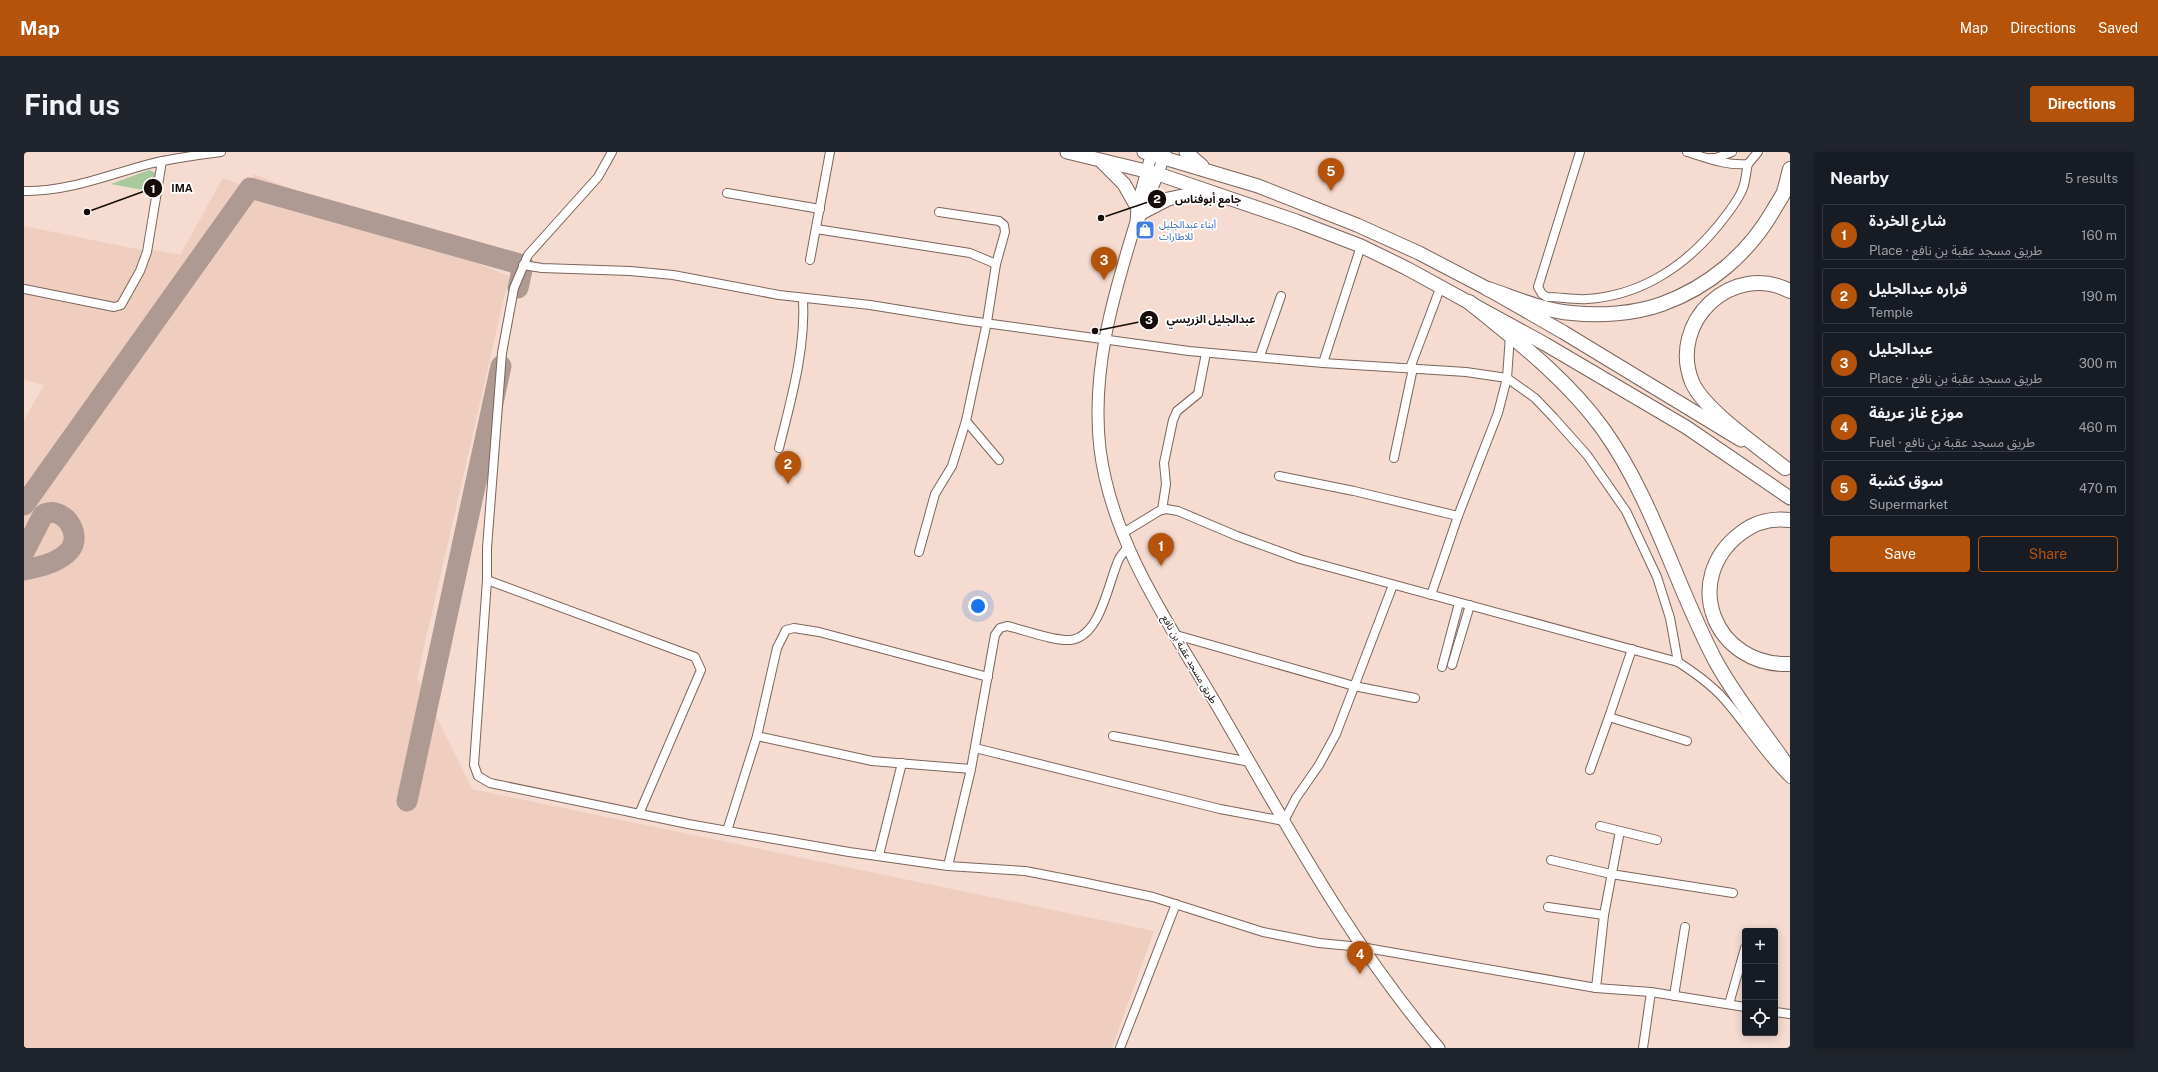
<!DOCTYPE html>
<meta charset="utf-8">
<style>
body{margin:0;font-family:"Public Sans","Noto Sans Arabic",sans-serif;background:#20242c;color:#f1f3f6}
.controls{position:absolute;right:12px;bottom:12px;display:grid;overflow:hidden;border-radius:4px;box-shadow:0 2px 10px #0003}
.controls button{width:36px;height:36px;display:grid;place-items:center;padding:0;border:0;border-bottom:1px solid #363941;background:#171b24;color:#f1f3f6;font:20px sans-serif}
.you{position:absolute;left:954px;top:454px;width:14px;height:14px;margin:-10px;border:3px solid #fff;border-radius:50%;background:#1a73e8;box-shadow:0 0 0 6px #1a73e833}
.badge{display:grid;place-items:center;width:26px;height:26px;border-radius:50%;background:#b45309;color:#fff;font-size:13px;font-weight:700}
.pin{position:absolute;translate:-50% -33px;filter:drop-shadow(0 1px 2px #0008)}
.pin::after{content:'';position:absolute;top:21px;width:14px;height:12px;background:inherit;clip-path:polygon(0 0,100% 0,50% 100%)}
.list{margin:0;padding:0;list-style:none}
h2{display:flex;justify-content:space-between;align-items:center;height:52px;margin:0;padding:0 16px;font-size:17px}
h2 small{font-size:13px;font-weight:400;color:#9ea1a6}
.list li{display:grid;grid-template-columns:26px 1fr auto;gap:12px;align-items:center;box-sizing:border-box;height:56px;margin:0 8px 8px;padding:0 8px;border:1px solid #363941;border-radius:4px}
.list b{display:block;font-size:15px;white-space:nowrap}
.list p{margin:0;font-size:13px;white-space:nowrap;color:#9ea1a6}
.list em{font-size:13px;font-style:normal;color:#9ea1a6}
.actions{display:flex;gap:8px;padding:12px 16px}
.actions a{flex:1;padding:9px 0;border:1px solid #b45309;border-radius:4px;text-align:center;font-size:14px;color:#b45309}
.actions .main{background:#b45309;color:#fff}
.icon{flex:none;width:22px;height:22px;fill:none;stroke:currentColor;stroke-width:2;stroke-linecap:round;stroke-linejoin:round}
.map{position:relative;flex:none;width:1766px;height:896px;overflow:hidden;border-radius:4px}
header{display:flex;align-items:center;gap:24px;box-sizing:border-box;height:56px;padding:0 20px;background:#b45309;color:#fff}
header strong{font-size:19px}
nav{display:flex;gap:22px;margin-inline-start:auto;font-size:14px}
.intro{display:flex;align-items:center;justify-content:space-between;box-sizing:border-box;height:96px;padding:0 24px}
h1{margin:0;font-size:28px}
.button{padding:10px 18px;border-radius:4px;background:#b45309;color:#fff;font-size:14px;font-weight:700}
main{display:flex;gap:24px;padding:0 24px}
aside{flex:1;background:#171b24;border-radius:4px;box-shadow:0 2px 10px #0003}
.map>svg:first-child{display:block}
</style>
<header>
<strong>Map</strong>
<nav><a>Map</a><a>Directions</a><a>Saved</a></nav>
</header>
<div class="intro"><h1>Find us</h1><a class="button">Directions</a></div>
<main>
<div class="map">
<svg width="1766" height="896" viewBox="0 0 1766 896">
<rect width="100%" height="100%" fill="#f5dbd0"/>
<!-- built -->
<polygon fill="#efcebf" points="230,22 485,124 393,526 448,637 1130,779 1088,896 0,896 0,268 20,233 0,228 0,74 117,98 126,97 156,103 199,26 226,36"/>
<!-- green -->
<polygon fill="#a7c99c" points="125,18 130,20 132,24 130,40 87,32"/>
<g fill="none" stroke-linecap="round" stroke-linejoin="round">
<!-- taxiway -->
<g stroke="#ae9a92" stroke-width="21">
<polyline points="0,353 226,36 499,113 494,136"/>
<path d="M 0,400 L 19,363 C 39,352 59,382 46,398 C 35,411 15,415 0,418"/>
<polyline points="383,649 477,214"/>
</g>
<defs>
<g id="minor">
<polyline points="588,0 574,25 504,103 490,136 478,201 463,396 463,428 671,505 677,518 615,662"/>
<path d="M 1556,0 L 1514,135 L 1518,142 L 1523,145 C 1536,145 1550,148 1563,147 C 1612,144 1654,119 1686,83 C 1696,72 1715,48 1719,36 C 1722,28 1722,19 1724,12"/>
<path d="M 1663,0 C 1683,6 1702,14 1724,12 L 1734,0"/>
<polyline points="1687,6 1692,6 1708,0"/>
<path d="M 0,39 C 43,40 84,23 125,12 C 149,6 173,3 197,0"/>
<polyline points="703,41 796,57"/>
<polyline points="792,77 946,101 972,112"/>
<polyline points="786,108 806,0"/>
<polyline points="499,113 518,116 606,119 649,123 755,143 846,153 939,168 1165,199 1299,211 1442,220 1483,226 1511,246 1530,266 1563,303 1602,359 1633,425 1646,466 1654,510"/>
<polyline points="0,137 90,155 97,153 116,119 123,100 138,9"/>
<polyline points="1236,204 1257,144"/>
<polyline points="1299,211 1337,94"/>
<polyline points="1386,216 1417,134"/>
<polyline points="942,269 975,308"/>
<path d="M 755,296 C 767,248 782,196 779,146"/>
<polyline points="1370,306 1389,216"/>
<polyline points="1255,324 1330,339 1434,364"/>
<polyline points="1138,358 1142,332 1140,311 1149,268 1153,259 1174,242 1182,201"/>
<path d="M 1099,381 L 1135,359 L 1142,357 L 1154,359 L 1213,384 L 1276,407 L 1654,510 C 1671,521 1687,532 1700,547 C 1723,573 1741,603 1766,627"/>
<polyline points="895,400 911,342 928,314 942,269 963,170 972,112 981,80 980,73 975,69 915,60"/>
<polyline points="463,428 450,613 454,624 466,631 664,672 825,700 924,714 1001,719 1058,730 1129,745 1239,780 1295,791 1337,795 1572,836 1627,840 1721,855"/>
<polyline points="1407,443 1434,364 1474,261 1483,226 1486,183"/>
<polyline points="1152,483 1330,534 1391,546"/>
<polyline points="1608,497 1585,565 1663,589"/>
<polyline points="1428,513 1446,453"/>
<polyline points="1418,515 1435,451"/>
<polyline points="733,584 848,609 947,617"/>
<polyline points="1089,584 1226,610"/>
<polyline points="951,596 1196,657 1260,669 1272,646 1295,613 1312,582 1369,433"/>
<polyline points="1566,618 1585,565"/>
<polyline points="1576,674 1633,688"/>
<polyline points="703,679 733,584 753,496 762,478 770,476 795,480 964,525"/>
<polyline points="855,703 878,611"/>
<polyline points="1527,708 1587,722 1709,741"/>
<path d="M 924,714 L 947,617 L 971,483 L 976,476 L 983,474 C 1001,478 1029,489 1046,488 C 1077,485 1084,430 1095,407 C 1097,403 1101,399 1104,395"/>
<polyline points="1524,755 1580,763"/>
<polyline points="1572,836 1580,763 1596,679"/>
<polyline points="1650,844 1661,775"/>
<polyline points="1705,852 1721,796"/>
<polyline points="1751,860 1766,862"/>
<polyline points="1096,896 1152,752"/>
<polyline points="1619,896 1627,840"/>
</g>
<g id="tertiary">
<path d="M 1128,0 L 1113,55 L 1112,70 C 1089,144 1067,219 1076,297 C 1088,393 1148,476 1195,557 C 1263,674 1327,793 1415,896"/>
<polyline points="1116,65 1134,22 1141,0"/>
</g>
<g id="primary">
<polyline points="1043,0 1134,22 1272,69 1337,94 1382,116 1521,192 1662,275 1766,346"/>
<polyline points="1120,0 1234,34 1333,73 1395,101 1464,137 1539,180 1717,288"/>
<polyline points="1162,0 1178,14"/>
<polyline points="1078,10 1100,32 1113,55"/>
<polyline points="1119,60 1144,47 1179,40"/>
</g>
<g id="trunk">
<path d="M 1464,137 C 1491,146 1519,159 1548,161 C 1576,164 1610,162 1638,152 C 1685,135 1724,102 1749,59 C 1752,53 1757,47 1760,40 C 1762,33 1764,25 1766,17"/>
<path d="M 1445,150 C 1492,188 1543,227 1579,277 C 1629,347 1651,432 1691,508 C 1712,547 1741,581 1766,618"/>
<path d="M 1761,316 C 1736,296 1679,257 1668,230 C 1644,170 1708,109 1766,139"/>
<path d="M 1766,368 C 1749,366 1731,370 1717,381 C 1656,427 1690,515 1766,512"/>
</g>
</defs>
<!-- minor casing -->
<use href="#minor" stroke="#7b655b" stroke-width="10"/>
<!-- tertiary casing -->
<use href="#tertiary" stroke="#7b655b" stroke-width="13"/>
<!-- primary casing -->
<use href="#primary" stroke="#7b655b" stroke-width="15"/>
<!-- trunk casing -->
<use href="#trunk" stroke="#7b655b" stroke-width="16"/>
<!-- minor -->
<use href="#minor" stroke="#fff" stroke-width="8"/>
<!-- tertiary -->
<use href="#tertiary" stroke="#fff" stroke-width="11"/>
<!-- primary -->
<use href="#primary" stroke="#fff" stroke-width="13"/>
<!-- trunk -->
<use href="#trunk" stroke="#fff" stroke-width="14"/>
</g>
<!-- icons -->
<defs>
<symbol id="shop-square" viewBox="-11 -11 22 22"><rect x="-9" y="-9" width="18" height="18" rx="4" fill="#3f7fe0" stroke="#fff"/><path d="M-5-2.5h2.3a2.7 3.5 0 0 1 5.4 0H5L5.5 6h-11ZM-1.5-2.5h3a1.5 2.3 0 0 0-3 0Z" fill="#fff"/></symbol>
</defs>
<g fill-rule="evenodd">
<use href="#shop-square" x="1110" y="67" width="22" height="22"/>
</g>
<g text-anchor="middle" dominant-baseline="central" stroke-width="3.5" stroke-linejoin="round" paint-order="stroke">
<!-- shop labels -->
<g font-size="10" fill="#366cbe" stroke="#fff" text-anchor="start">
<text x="1135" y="72">أبناء عبدالجليل<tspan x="1135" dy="12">للاطارات</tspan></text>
</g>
<!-- street labels -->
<g font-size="10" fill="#150c09" stroke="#fff">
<text transform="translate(1166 507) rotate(60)">طريق مسجد عقبة بن نافع</text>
</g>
</g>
<!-- callouts -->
<path fill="none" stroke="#150c09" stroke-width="1.5" d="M63 60L129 36M1077 66L1133 47M1071 179L1125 168"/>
<g fill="#150c09" stroke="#fff" stroke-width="1.5">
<circle cx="63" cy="60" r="4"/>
<circle cx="1077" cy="66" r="4"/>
<circle cx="1071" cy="179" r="4"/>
<circle cx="129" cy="36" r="10"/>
<circle cx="1133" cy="47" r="10"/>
<circle cx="1125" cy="168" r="10"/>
</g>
<g font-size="12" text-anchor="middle" font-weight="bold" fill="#fff">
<text x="129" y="41">1</text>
<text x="1133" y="51">2</text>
<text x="1125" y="172">3</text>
</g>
<g font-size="11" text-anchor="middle" font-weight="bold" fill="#150c09" stroke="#fff" stroke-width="3.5" stroke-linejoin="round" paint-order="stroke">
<text x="158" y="40">IMA</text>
<text x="1184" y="51">جامع أبوفناس</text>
<text x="1187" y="171">عبدالجليل الزريسي</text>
</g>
</svg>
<div class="controls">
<button>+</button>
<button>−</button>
<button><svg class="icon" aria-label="locate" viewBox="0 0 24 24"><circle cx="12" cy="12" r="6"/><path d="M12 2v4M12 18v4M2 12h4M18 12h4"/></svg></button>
</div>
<div class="you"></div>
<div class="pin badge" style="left:1137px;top:414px">1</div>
<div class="pin badge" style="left:764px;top:332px">2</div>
<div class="pin badge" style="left:1080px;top:128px">3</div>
<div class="pin badge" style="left:1336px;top:822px">4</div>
<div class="pin badge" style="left:1307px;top:39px">5</div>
</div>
<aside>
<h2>Nearby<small>5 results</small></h2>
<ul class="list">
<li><span class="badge">1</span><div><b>شارع الخردة</b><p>Place · طريق مسجد عقبة بن نافع</p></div><em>160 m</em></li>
<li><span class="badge">2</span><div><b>قراره عبدالجليل</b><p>Temple</p></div><em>190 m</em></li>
<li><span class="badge">3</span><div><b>عبدالجليل</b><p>Place · طريق مسجد عقبة بن نافع</p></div><em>300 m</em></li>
<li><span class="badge">4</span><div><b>موزع غاز عريفة</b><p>Fuel · طريق مسجد عقبة بن نافع</p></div><em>460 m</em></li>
<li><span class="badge">5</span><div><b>سوق كشبة</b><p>Supermarket</p></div><em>470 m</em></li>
</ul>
<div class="actions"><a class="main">Save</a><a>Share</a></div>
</aside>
</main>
